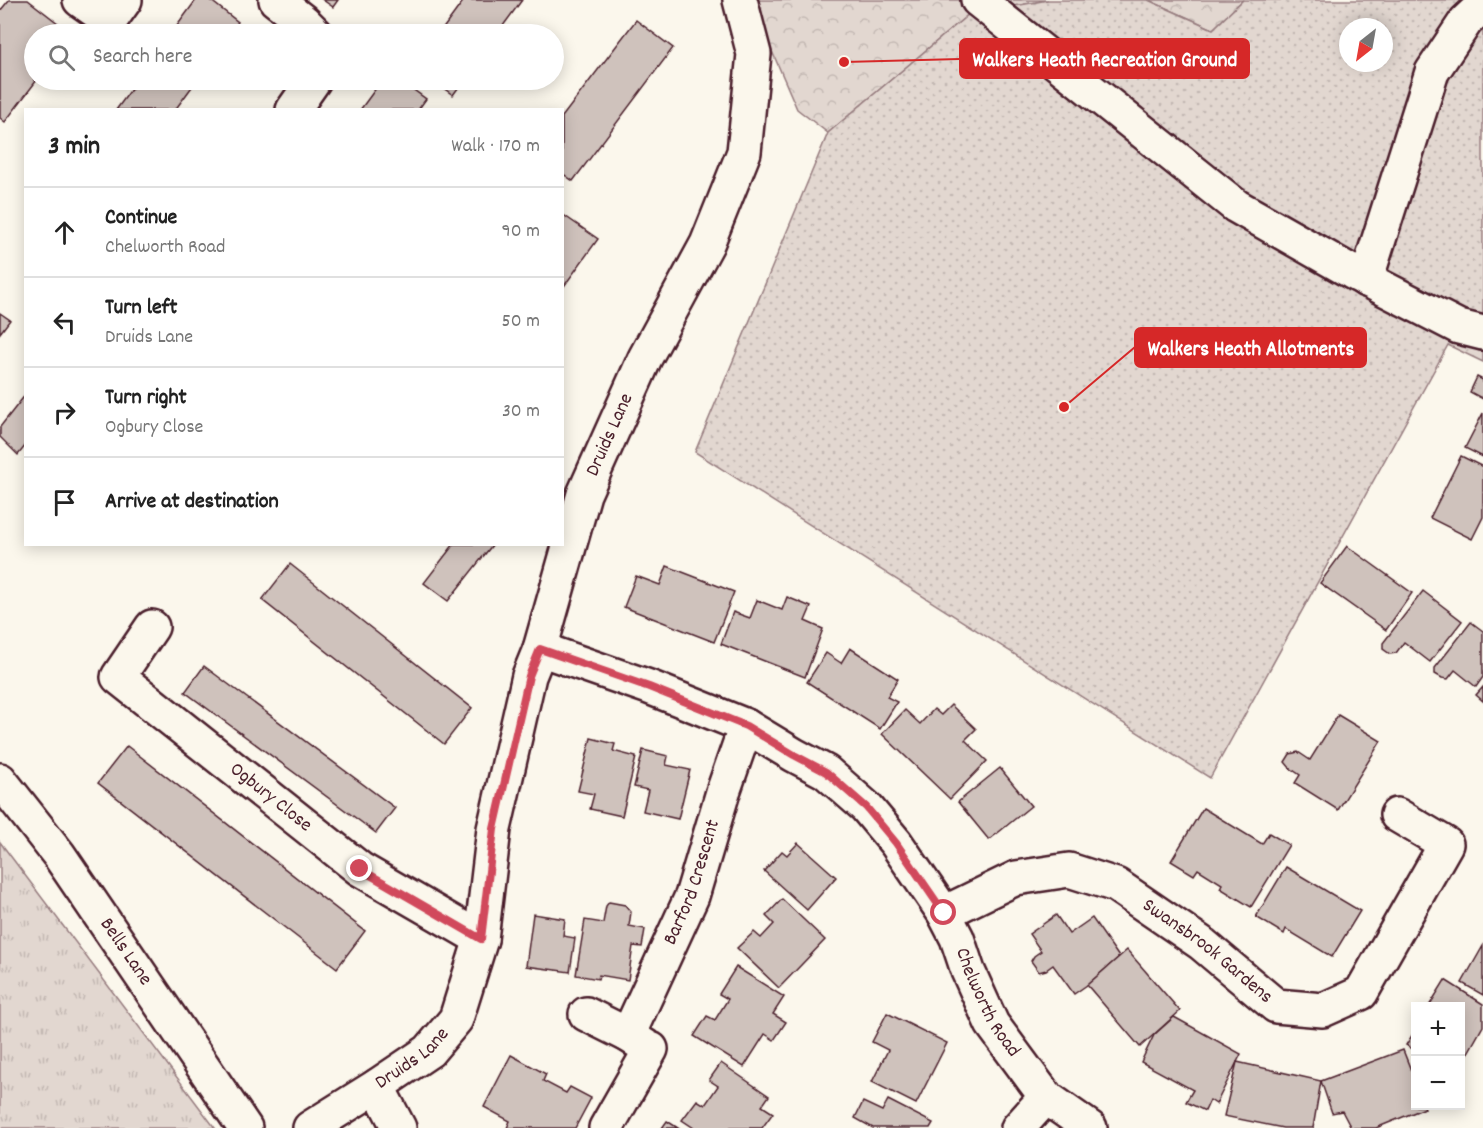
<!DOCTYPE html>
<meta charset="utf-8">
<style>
body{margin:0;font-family:Dekko,sans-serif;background:#f2f2f2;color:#222}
.controls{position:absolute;right:18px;bottom:18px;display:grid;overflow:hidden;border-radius:0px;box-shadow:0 3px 15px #0003}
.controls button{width:54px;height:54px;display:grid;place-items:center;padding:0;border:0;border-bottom:2px solid #e0e0e0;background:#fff;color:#222;font:30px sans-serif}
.compass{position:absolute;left:1339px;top:18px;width:54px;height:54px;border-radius:50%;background:#fff;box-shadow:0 3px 15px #0003;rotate:211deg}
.stop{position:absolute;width:18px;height:18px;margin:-14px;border:4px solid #d1495b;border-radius:50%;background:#fff}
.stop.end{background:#d1495b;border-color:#fff;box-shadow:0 2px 6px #0008}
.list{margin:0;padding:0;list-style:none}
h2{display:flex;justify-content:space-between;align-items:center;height:78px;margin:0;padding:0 24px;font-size:26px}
h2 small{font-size:20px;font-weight:400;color:#767676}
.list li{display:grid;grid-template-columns:39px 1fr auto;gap:18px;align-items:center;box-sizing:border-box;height:90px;padding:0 24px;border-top:2px solid #e0e0e0}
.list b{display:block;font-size:22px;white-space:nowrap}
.list p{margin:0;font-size:20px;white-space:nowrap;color:#767676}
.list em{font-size:20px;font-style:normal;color:#767676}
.icon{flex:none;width:33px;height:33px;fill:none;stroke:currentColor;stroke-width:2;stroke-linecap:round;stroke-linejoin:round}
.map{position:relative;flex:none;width:1483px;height:1128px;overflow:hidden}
.search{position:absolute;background:#fff;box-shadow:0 3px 15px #0003;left:24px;top:24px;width:540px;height:66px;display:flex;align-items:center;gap:15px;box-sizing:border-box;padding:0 21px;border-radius:33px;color:#767676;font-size:22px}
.panel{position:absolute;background:#fff;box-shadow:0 3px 15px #0003;left:24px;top:108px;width:540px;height:438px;border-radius:0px}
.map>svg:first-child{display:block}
</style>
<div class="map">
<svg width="1483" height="1128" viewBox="0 0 1483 1128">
<defs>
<pattern id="grass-tufts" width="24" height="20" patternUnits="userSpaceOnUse" patternTransform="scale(1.5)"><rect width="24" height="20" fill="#e2d7d0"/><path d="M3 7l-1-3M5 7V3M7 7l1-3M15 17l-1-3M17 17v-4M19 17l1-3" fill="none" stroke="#c3b8b3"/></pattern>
<pattern id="forest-crowns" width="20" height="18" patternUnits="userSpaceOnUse" patternTransform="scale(1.5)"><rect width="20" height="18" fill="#e2d7d0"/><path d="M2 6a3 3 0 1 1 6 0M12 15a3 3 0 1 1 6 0" fill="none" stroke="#c3b8b3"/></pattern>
<pattern id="garden-dots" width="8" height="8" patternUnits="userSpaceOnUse" patternTransform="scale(1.5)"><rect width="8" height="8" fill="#e2d7d0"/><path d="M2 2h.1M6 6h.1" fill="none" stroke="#c3b8b3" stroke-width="1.8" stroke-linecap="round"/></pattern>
</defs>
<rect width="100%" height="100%" fill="#fbf7ec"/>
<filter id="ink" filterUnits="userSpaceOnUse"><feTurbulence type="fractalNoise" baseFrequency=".0167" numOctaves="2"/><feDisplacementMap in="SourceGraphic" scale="12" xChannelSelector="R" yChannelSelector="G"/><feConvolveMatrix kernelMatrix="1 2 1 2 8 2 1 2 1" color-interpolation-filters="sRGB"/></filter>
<g filter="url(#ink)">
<!-- grass -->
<polygon fill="url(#grass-tufts)" stroke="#967b7e" stroke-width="1.5" points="0,842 215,1128 0,1128"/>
<!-- forest -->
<g fill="url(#forest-crowns)" stroke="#967b7e" stroke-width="1.5">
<polygon points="750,0 1048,0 969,14 828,133 797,109"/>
<polygon points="1148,0 1243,0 1213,29"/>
</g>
<!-- garden -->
<path fill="url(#garden-dots)" stroke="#967b7e" stroke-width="1.5" fill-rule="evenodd" d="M 1048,0 L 1148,0 L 1213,29 L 1243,0 L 1483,0 L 1483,362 L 1448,345 L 1210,778 L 695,452 L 828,133 L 969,14 ZM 1348,27 L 1384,27 L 1384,63 L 1348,63 Z"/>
<!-- building -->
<g fill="#cfc2bc" stroke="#4a1f2b" stroke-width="1.5">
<polygon points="9,0 28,0 72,34 34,34 34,80 37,80 5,122 0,118 0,11"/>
<polygon points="196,0 210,0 238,22 230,34 171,34"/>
<polygon points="323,0 338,0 333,7"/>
<polygon points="464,0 522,0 497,34 439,34"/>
<polygon points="636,20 673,48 573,181 562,173 562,117"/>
<polygon points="138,80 197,80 175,110 116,110"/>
<polygon points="382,80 400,80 426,99 418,110 360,110"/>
<polygon points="432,80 464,80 453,95"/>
<polygon points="562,214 598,239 562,289"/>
<polygon points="0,313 10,320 0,333"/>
<polygon points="1477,377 1483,380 1483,399 1470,392"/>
<polygon points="26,394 26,445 18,455 0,437 0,427"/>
<polygon points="1483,413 1483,457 1465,448"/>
<polygon points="1461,456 1483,467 1483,517 1472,539 1430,518"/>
<polygon points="454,544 493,544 448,601 424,583"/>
<polygon points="1347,546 1412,593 1386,630 1320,583"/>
<polygon points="290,564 472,708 444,744 262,600"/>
<polygon points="667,566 734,592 714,642 624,607 636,576 660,585"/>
<polygon points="1423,591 1462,621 1430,662 1404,642 1396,653 1390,654 1383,649 1383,643"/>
<polygon points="787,597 811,607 805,621 823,629 805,677 721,644 733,612 750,618 757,600 782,610"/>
<polygon points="1471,622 1483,631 1483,677 1476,687 1455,670 1448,679 1442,678 1435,674 1435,668"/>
<polygon points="850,648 898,679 887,697 897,702 880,729 807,682 826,653 841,663"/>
<polygon points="204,666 395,808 376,833 185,692"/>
<polygon points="1483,687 1483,701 1476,695"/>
<polygon points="951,705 976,729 965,740 987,761 950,799 882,734 905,710 920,724 934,709 941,715"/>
<polygon points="1338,715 1381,741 1338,810 1295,783 1300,775 1290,768 1285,762 1290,754 1298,752 1310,760"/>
<polygon points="591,738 615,744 613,751 636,757 622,816 590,809 594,794 578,791"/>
<polygon points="127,746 365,931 337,968 98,783"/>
<polygon points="643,750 668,756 666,765 690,770 678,819 643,811 648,790 634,787"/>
<polygon points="1000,768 1031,806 989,840 958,802"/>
<polygon points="1203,808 1262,844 1269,833 1289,845 1251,907 1220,888 1222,884 1198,869 1194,875 1171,861"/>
<polygon points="798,843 836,877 807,910 764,871 782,851 787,855"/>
<polygon points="1286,867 1360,911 1332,957 1286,929 1284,934 1256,917"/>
<polygon points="782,899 825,940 779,988 737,948 754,932 761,938 774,924 766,916"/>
<polygon points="609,902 625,905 631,912 629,926 645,929 642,947 633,946 628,980 599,975 598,979 576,975 585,920 603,923 606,906"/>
<polygon points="533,914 565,919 563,936 575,938 570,972 526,966"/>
<polygon points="1056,915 1069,934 1092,918 1119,957 1087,985 1074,994 1053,965 1046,970 1039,972 1031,961 1034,956 1041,951 1029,934"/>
<polygon points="1483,946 1483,995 1462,983"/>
<polygon points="1127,950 1180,1011 1140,1047 1087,985"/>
<polygon points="736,967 784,997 773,1014 786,1022 774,1040 765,1034 744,1067 694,1036 707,1016 715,1020 728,999 719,994"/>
<polygon points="1445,980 1483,1004 1483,1026 1460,1067 1460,1006 1429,1006"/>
<polygon points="887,1013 947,1043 916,1104 872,1082 888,1050 872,1042"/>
<polygon points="1174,1017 1241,1054 1216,1104 1210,1100 1205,1111 1186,1102 1193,1090 1141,1062 1154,1035"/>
<polygon points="1416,1029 1416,1051 1406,1045"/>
<polygon points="1403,1050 1416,1083 1416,1106 1424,1106 1425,1108 1376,1128 1351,1128 1342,1111 1332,1113 1321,1081"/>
<polygon points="511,1055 546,1074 543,1081 566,1093 570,1087 591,1098 575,1128 507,1128 510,1121 484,1107"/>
<polygon points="1237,1062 1321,1081 1313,1128 1283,1128 1224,1116"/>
<polygon points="721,1063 769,1096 762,1106 773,1113 762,1128 694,1128 682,1120 697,1100 705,1105 718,1086 709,1080"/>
<polygon points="888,1100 933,1123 930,1128 873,1128 855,1118 863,1102 882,1111"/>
<polygon points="667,1121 678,1128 662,1128"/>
</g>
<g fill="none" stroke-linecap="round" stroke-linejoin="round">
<defs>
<g id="minor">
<polyline points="80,0 110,21 125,0"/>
<polyline points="276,0 303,21 316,34"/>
<polyline points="978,0 1236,206 1352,272 1459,327 1483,333"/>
<polyline points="293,110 314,80"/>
<polyline points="1366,280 1432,72 1466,21 1483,5"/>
<path id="s1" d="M 152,627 L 118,677 L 360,869 L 481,939"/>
<path id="s2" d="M 540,649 L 649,687 L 746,726 L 794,755 L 826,772 L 866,807 L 896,843 L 944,913 L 957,938 L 968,971 L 992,1024 L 1046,1097 L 1090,1128"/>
<path id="s3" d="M 0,780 L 59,855 L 245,1128"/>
<path id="s4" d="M 944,913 L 1016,878 L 1069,870 L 1116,885 L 1201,943 L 1276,1006 L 1323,1010 L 1361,993 L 1446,844 L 1397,815"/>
<polyline points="586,1014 628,1035 645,1046"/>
<path id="s5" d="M 628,1035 L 692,896 L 723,792 L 746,726"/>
<polyline points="377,1086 399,1128"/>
<path id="s6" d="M 310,1128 L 377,1086 L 429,1051 L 456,1019 L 481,939 L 494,829 L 529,676 L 540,649 L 584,494 L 645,358 L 707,244 L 744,152 L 754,54 L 740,0"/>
<polyline points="606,1128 651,1049"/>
<polyline points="1018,1128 1046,1097"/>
</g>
</defs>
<!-- minor casing -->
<use href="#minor" stroke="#4a1f2b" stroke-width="38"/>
<!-- minor -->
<use href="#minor" stroke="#fbf7ec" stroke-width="33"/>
</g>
</g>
<g fill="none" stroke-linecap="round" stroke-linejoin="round" filter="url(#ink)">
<!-- route -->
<polyline stroke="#d1495b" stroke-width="8" points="360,869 481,939 494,829 529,676 540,649 649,687 746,726 794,755 826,772 866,807 896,843 944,913"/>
</g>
<g text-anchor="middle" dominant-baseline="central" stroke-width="6" stroke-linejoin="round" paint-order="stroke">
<!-- street labels -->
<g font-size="20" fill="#4a1f2b" stroke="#fbf7ec">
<text stroke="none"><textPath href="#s6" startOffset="790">Druids Lane</textPath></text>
<text stroke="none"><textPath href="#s1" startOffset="255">Ogbury Close</textPath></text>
<text stroke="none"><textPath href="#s5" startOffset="166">Barford Crescent</textPath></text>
<text stroke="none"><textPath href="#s3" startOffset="213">Bells Lane</textPath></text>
<text stroke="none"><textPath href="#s4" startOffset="296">Swansbrook Gardens</textPath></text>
<text stroke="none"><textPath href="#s2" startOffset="597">Chelworth Road</textPath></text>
<text stroke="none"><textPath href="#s6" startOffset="124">Druids Lane</textPath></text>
</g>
</g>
<!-- callouts -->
<path fill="none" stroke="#d62828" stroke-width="2" d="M844 62L960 59M1064 407L1135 347"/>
<g fill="#d62828" stroke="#fbf7ec" stroke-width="2">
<circle cx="844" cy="62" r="6"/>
<circle cx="1064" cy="407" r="6"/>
</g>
<g fill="#d62828" stroke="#d62828" stroke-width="2">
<rect x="960" y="39" width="289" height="39" rx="6"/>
<rect x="1135" y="328" width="231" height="39" rx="6"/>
</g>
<g font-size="21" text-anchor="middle" font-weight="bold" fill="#fff">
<text x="1105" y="66">Walkers Heath Recreation Ground</text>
<text x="1251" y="355">Walkers Heath Allotments</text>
</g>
</svg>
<div class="controls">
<button>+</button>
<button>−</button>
</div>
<svg class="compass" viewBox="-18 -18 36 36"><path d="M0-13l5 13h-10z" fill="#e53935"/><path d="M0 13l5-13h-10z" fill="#767676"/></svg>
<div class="stop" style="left:944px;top:913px"></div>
<div class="stop end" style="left:360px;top:869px"></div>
<div class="search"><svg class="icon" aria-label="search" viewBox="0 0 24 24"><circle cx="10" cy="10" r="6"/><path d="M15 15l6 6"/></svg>Search here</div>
<section class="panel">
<h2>3 min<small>Walk · 170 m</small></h2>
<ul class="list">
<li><svg class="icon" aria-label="ahead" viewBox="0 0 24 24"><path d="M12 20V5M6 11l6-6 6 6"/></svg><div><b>Continue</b><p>Chelworth Road</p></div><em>90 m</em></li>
<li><svg class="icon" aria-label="left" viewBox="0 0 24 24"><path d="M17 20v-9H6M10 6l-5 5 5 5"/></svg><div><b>Turn left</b><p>Druids Lane</p></div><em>50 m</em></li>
<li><svg class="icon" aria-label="right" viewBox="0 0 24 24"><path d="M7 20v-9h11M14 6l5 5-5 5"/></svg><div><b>Turn right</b><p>Ogbury Close</p></div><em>30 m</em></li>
<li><svg class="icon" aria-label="arrive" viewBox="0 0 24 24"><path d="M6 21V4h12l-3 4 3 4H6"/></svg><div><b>Arrive at destination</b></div></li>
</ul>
</section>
</div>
